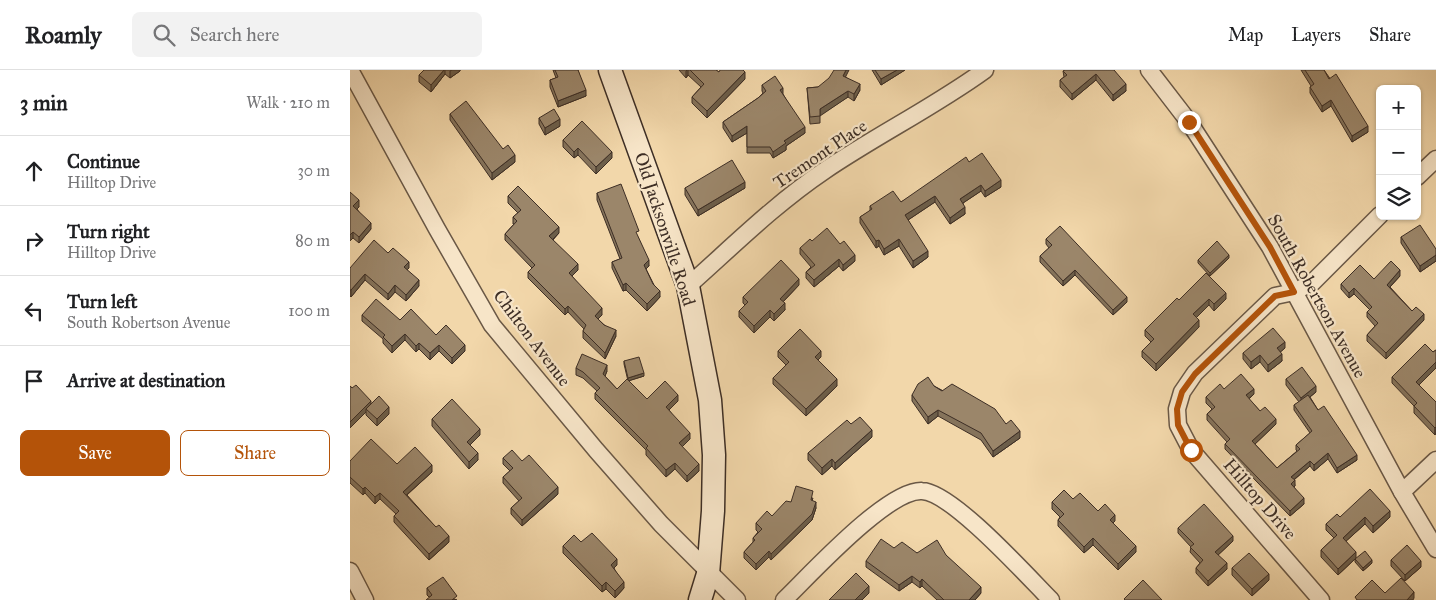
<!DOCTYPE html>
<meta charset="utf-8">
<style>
body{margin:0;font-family:"IM FELL Great Primer",serif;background:#f2f2f2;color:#202124}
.controls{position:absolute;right:15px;top:15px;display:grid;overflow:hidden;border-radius:8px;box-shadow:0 1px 4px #0004}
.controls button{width:45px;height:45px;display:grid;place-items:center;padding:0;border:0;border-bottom:1px solid #e0e0e0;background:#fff;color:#202124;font:25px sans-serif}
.stop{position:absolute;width:15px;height:15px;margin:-11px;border:4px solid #b45309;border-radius:50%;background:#fff}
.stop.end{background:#b45309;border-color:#fff;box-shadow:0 1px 5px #0008}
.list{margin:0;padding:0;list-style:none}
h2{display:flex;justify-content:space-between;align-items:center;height:65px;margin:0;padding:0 20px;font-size:21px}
h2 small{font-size:16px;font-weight:400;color:#757577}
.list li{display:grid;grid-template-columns:32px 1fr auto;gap:15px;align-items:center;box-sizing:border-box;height:70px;padding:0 20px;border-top:1px solid #e0e0e0}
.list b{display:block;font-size:19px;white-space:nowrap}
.list p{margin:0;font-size:16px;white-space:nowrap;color:#757577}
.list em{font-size:16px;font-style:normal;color:#757577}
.actions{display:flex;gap:10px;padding:15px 20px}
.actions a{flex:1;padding:11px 0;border:1px solid #b45309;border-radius:8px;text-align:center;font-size:18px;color:#b45309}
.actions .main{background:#b45309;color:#fff}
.icon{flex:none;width:28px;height:28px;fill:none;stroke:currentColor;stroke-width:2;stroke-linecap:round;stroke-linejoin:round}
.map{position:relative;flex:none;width:1086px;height:530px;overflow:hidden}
header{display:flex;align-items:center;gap:30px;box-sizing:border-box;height:70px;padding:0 25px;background:#fff;border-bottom:1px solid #e0e0e0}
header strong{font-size:24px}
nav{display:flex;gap:28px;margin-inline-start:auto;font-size:18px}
.search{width:350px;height:45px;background:#f2f2f2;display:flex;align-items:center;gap:12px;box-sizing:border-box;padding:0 18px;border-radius:8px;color:#757577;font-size:19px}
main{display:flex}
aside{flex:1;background:#fff}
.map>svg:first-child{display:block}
</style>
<header>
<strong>Roamly</strong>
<div class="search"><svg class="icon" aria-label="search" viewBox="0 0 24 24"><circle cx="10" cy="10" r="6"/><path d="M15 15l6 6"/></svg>Search here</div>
<nav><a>Map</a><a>Layers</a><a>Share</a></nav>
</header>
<main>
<aside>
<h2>3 min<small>Walk · 210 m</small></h2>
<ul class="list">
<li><svg class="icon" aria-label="ahead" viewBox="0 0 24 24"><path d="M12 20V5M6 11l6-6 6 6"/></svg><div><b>Continue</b><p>Hilltop Drive</p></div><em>30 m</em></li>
<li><svg class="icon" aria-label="right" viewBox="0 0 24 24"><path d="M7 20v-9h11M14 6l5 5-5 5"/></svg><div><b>Turn right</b><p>Hilltop Drive</p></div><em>80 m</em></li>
<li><svg class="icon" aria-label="left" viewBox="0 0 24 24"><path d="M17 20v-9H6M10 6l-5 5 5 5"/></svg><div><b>Turn left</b><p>South Robertson Avenue</p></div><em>100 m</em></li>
<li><svg class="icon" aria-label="arrive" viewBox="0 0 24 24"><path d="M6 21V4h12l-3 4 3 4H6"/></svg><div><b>Arrive at destination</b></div></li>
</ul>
<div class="actions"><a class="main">Save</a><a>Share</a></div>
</aside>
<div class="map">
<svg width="1086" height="530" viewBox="0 0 1086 530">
<rect width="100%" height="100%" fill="#f2d7aa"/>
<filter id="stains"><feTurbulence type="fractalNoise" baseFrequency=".004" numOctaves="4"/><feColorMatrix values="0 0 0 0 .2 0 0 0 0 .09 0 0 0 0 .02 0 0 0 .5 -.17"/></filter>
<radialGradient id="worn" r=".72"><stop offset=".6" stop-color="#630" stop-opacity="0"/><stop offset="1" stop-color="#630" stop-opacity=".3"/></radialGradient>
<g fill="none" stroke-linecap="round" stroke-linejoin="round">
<defs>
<g id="street">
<polyline points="0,0 87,159 142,255 246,380 311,454 387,530"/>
<polyline points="799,0 839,52 920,177 1052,422 1086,479"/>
<polyline points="1067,107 1086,89"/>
<path d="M 338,216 C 382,177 425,134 474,101 C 527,65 584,37 635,0"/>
<polyline points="1052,422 1086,390"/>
<polyline points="0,501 15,530"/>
<path d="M 434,530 C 460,505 538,419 572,421 C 602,422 678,507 701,530"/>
<polyline points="971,530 841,380 828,355 827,339 832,322 845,303 925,226 944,222 963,212 1030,145"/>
</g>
<polyline id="secondary" points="260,0 338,216 360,330 364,385 363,441 358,504 350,530"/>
</defs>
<!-- street casing -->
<use href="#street" stroke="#6a5846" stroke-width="19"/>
<!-- secondary casing -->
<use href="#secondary" stroke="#3d2e25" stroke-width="25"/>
<!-- street -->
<use href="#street" stroke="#f7e5c8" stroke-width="16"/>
<!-- secondary -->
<use href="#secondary" stroke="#f7e5c8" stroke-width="22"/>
</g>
<!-- wall -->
<g fill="#85735b" stroke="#3d2e25">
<polygon points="74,0 110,0 110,1 100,8 95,4 81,22 69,12 69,5"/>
<polygon points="203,0 228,0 236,26 208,37 200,17 200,10 206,8"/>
<polygon points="329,0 366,0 369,2 395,9 357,48 342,33 342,27 351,17 338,5 336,8"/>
<polygon points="522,0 555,0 531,15"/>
<polygon points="764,0 776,21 763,31 746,10 722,30 710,17 710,10 714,7 713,1"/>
<polygon points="951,0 974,0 1018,62 1002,72 981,36 972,42 960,23 960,17 961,16"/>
<polygon points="496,7 510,20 504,31 498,27 470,45 470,53 460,54 457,18 468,17"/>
<polygon points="412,15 433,24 455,63 436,76 436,80 423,88 420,83 397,83 397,63 382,72 373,58 373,52 408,28 413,23 412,21"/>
<polygon points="100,44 153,79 165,92 142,110 100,50"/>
<polygon points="189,48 210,56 195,65 189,54"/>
<polygon points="213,70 262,88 246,104 228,85 224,88 213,77"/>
<polygon points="619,92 651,117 635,127 631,121 613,133 615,144 600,154 585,132 558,150 578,187 563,198 549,176 534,185 529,176 526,178 510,153 510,147 520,141 520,136 551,132"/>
<polygon points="335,118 395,118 348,146 335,125"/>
<polygon points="0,122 9,137 7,139 21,159 9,173 3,168 0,171"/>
<polygon points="247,123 288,167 299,196 296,199 310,227 297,241 276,220 273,221 262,198 262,192 270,189 247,130"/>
<polygon points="158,126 209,163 203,170 228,200 222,206 252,245 248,249 266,266 255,289 233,268 233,261 234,259 218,242 215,245 178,208 178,202 182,198 155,170 155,164 164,154 163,154 163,147 168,143 158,133"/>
<polygon points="1051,167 1086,179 1086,191 1070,202 1051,173"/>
<polygon points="696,169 777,232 763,245 725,205 713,216 690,192 690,186 699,178 696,174"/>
<polygon points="450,178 505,191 493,201 489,196 464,217 456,208 456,202 461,197 450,184"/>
<polygon points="38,183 59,198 57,200 69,216 56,231 45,222 38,230 15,210 1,227 0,226 0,198"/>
<polygon points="879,188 860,206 848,193 848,190"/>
<polygon points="856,203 876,229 864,241 859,235 846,247 849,257 806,301 792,287 792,281 801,272 795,266 795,260 829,230"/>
<polygon points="1050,206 1040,217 1062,241 1074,250 1036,289 1017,271 1017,265 1025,256 1017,247 1017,242 1020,240 1004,224 999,228 991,219 991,214"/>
<polygon points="449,215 433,232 435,240 424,251 420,247 404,263 389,247 389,241 395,235 393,233 393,227"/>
<polygon points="12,245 50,250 86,265 115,281 102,294 89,281 80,290 69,279 66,282 55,270 42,283 33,273 33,269 12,251"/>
<polygon points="935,278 930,282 932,291 918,302 910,292 901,299 893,289 893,283"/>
<polygon points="1086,280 1086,298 1069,315 1086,332 1085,365 1064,343 1064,336 1042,313 1042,307 1083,282"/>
<polygon points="428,281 471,287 468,290 487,316 456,346 423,314 423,308 436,295 428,287"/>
<polygon points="274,291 294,306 278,311 297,329 328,331 319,340 340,369 332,377 349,401 337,412 325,399 316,407 296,385 296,380 245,329 245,323 247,321 233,308 226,305 226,298 257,301 255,306 267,319 278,311 274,294"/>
<polygon points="936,309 966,322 960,327 968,340 1007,390 987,403 978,389 964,401 960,396 944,410 945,416 944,417 954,434 940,446 875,379 875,374 877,372 857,350 857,344 862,339 856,333 856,327 874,319 904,324 899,329 910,341 926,354 905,374 927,398 947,381 946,380 946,375 960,363 944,340 944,335 949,332 936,315"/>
<polygon points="0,316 21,334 39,344 27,356 16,345 16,342 0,358"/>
<polygon points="584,316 656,354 670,368 643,387 631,370 588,346 578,354 562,331 562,325"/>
<polygon points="82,349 130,365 120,375 128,390 119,399 82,356"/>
<polygon points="501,354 522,367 485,400 482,396 472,405 458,390 458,383"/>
<polygon points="153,388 172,391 208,424 172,456 161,444 161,438 169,431 153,413 153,407 160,401 153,394"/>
<polygon points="0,391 47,394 82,402 57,425 99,472 79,490 44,452 44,446 46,444 30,429 25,434 15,423 13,425 0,413"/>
<polygon points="463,428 462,431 466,438 462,450 421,490 419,487 406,500 394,488 394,482 403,472 403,468 408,462 406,460 406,453 422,446 441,432"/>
<polygon points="723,429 748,441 765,451 763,453 786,482 768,500 743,475 734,483 708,456 708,450 710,447 702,439 702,432"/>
<polygon points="990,447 1040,447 1023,463 1015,454 996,471 1006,488 988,505 971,487 971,480 984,468 976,460 976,454"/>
<polygon points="828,458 883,471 868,485 877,499 858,516 846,503 846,498 850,493 840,482 841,477 828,463"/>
<polygon points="231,472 267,495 264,498 274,518 265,528 256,519 252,522 213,483 213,476"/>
<polygon points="544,478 567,483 596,485 631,523 625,530 587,530 572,516 570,518 562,512 549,521 516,497 516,491"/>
<polygon points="1005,489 1022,493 1013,501 1005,492"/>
<polygon points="1041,490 1071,497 1055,511 1041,496"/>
<polygon points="882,498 919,510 902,526 882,505"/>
<polygon points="77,518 107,530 79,527 77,525"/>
</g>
<!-- shaded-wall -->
<g fill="#6c5e4a" stroke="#3d2e25">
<polygon points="94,0 95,0 95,4 81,22 81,15"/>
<polygon points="102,0 110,0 110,1 100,8 100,1"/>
<polygon points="337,0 338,0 338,5 336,8 336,1"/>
<polygon points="496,0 499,0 493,12 493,6"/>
<polygon points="547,0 555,0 531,15 531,9"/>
<polygon points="395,2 395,9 357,48 357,41"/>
<polygon points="746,4 746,10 722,30 722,24"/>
<polygon points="510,14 510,20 504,31 504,24"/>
<polygon points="776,14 776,21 763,31 763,25"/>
<polygon points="433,18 433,24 430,27 430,20"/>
<polygon points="236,20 236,26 208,37 208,31"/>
<polygon points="498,21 498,27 470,46 470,39"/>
<polygon points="981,30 981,36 972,42 972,36"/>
<polygon points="210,49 210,56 195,65 195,58"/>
<polygon points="397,56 397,63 382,72 382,66"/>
<polygon points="1018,56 1018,62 1002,72 1002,66"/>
<polygon points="455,57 455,63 436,76 436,80 423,88 423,82 434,71"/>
<polygon points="228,78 228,85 224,88 224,82"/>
<polygon points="262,82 262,88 246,104 246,97"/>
<polygon points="165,85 165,92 142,110 142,103"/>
<polygon points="651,110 651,117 635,127 635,121"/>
<polygon points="395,112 395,118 348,146 348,140"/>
<polygon points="631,115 631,121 610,135 610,129"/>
<polygon points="585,126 585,132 555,152 555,145"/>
<polygon points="9,130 9,137 3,143 3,136"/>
<polygon points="615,137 615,144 600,154 600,148"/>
<polygon points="21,153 21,159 9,173 9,167"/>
<polygon points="209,157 209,163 199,173 199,166"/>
<polygon points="3,162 3,168 0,171 0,165"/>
<polygon points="549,169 549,176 534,185 534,179"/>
<polygon points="529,170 529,176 526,178 526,171"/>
<polygon points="578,181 578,187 563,198 563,191"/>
<polygon points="505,185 505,191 493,201 493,195"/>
<polygon points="879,185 879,188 860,206 860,203"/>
<polygon points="1086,185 1086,191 1070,202 1070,196"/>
<polygon points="489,189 489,196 464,217 464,210"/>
<polygon points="299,190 299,196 294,201 294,195"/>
<polygon points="59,192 59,198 54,203 54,197"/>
<polygon points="228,194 228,200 219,209 219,203"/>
<polygon points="725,200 725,205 713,216 713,211"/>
<polygon points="1050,200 1050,206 1037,220 1037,215"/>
<polygon points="15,204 15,210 1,227 1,220"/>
<polygon points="449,209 449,215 430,235 430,229"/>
<polygon points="69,210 69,216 56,231 56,225"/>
<polygon points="276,213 276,220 273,221 273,215"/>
<polygon points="45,215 45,222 38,230 38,224"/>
<polygon points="1004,218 1004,224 999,228 999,223"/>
<polygon points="310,221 310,227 297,241 297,234"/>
<polygon points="876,223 876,229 864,241 864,234"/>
<polygon points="777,227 777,232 763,245 763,240"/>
<polygon points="859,229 859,235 843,251 843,244"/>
<polygon points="435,233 435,240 424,251 424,244"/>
<polygon points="218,236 218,242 215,245 215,239"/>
<polygon points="252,238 252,245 245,252 245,246"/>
<polygon points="420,240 420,247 404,263 404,256"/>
<polygon points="1074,244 1074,250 1036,289 1036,283"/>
<polygon points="849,250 849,257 806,301 806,294"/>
<polygon points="266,260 266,266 255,289 255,283"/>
<polygon points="55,264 55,270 42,283 42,276"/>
<polygon points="935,272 935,278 927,285 927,278"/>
<polygon points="69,273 69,279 66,282 66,276"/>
<polygon points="89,275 89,281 80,290 80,283"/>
<polygon points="115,275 115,281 102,294 102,288"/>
<polygon points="471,281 471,287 465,293 465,287"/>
<polygon points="932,284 932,291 918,302 918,295"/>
<polygon points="910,285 910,292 901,299 901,292"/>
<polygon points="1086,292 1086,298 1066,318 1066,312"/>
<polygon points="257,295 257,301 253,311 253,304"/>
<polygon points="294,303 294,306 278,311 278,308"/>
<polygon points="487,309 487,316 456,346 456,339"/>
<polygon points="966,316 966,322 951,334 951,328"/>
<polygon points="904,319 904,324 896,331 896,325"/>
<polygon points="328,325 328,331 316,343 316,337"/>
<polygon points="21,331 21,337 16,339 16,342 0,358 0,352"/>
<polygon points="39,337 39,344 27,356 27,349"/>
<polygon points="588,340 588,346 578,354 578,347"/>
<polygon points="926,349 926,354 902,377 902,371"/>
<polygon points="1086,357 1086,363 1085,365 1085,358"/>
<polygon points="130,359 130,365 117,378 117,372"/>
<polygon points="522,360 522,367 485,400 485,393"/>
<polygon points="670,361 670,368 643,387 643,381"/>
<polygon points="340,363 340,369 329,380 329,373"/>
<polygon points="128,383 128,390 119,399 119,392"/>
<polygon points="978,383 978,389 964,401 964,395"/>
<polygon points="1007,385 1007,390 987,403 987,398"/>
<polygon points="482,389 482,396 472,405 472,398"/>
<polygon points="960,391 960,396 941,412 941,407"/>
<polygon points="325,393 325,399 316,407 316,400"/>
<polygon points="349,394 349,401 337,412 337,406"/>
<polygon points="82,395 82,402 53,428 53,422"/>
<polygon points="945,410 945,416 941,420 941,414"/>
<polygon points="15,417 15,423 13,425 13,419"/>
<polygon points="208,417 208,424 172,456 172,450"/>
<polygon points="30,423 30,429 25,434 25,427"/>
<polygon points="954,428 954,434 940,446 940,441"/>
<polygon points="466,432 466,438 462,450 421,490 421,484"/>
<polygon points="1040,441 1040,447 1023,463 1023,456"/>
<polygon points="765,445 765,451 760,456 760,450"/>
<polygon points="1015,447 1015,454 993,474 993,468"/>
<polygon points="99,466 99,472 79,490 79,484"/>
<polygon points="883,466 883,471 865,488 865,482"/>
<polygon points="743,468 743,475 734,483 734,477"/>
<polygon points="786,476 786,482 768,500 768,494"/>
<polygon points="419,481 419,487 406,500 406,494"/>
<polygon points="1006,482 1006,488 988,505 988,499"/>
<polygon points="267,489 267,495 261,501 261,495"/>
<polygon points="1022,490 1022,493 1013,501 1013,498"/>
<polygon points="1071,491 1071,497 1055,511 1055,505"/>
<polygon points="877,493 877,499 858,516 858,511"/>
<polygon points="919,504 919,510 902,526 902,519"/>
<polygon points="562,506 562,512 549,521 549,515"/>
<polygon points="572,509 572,516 570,518 570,512"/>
<polygon points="256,512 256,519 252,522 252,516"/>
<polygon points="274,512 274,518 265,528 265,521"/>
<polygon points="519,516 519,523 512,530 505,530"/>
<polygon points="631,517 631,523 625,530 619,530"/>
<polygon points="1064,522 1064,528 1063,530 1057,530"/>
</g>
<!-- building -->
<g fill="#9b866a" stroke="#3d2e25">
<polygon points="74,0 94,0 81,15 69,5"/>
<polygon points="205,0 228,0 236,20 208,31 200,10 208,7"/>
<polygon points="340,0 366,0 369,2 370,0 393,0 395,2 357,41 342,27 354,14"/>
<polygon points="484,0 496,0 493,6 510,14 504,24 498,21 470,39 470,46 460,47 457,18 468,17 479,8"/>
<polygon points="525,0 547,0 531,9"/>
<polygon points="715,0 764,0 776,14 763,25 746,4 722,24 710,10 717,5 713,1"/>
<polygon points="955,0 974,0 979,9 986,4 1018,56 1002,66 981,30 972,36 960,17 964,14"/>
<polygon points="425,6 433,18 430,20 455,57 434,71 436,73 423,82 420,77 397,77 397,56 382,66 373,52 408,28 416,21 412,15"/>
<polygon points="116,31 153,79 158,75 165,85 142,103 100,44"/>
<polygon points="204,39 210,49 195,58 189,48"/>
<polygon points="232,51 262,82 246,97 228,78 224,82 213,70"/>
<polygon points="632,83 651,110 635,121 631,115 610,129 615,137 600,148 585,126 555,145 578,181 563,191 549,169 534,179 529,170 526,171 510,147 522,139 520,136 543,121 551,132 616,87 619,92"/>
<polygon points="382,90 395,112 348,140 335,118"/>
<polygon points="271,114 289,161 286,162 299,190 294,195 303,214 310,221 297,234 276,213 273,215 262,192 272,188 247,123"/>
<polygon points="168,116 209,157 199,166 228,194 219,203 252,238 245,246 254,255 266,260 255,283 233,261 236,255 218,236 215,239 178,202 185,195 155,164 167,151 163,147 171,140 158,126"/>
<polygon points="0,122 9,130 3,136 21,153 9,167 3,162 0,165"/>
<polygon points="1070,155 1086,179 1086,185 1070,196 1051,167"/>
<polygon points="710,156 777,227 763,240 725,200 713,211 690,186 702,175 696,169"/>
<polygon points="477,158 490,174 494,171 505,185 493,195 489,189 464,210 456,202 465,195 450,178 460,169 462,171"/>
<polygon points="24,170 38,183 43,178 59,192 54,197 69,210 56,225 45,215 38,224 15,204 1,220 0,220 0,198"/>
<polygon points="867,171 879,185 860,203 848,190"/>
<polygon points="431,190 449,209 430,229 435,233 424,244 420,240 404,256 389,241 398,232 393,227"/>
<polygon points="1041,191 1050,200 1037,215 1062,241 1066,237 1074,244 1036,283 1017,265 1028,253 1017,242 1022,237 1004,218 999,223 991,214 1010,195 1024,209"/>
<polygon points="856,203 876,223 864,234 859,229 843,244 849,250 806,294 792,281 804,269 795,260 827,228 829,230"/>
<polygon points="26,229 50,250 61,239 86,265 96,255 115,275 102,288 89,275 80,283 69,273 66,276 55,264 42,276 33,267 35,265 12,245"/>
<polygon points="923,258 935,272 927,278 932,284 918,295 910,285 901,292 893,283"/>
<polygon points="450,259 471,281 465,287 487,309 456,339 423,308 439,292 428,281"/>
<polygon points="1075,274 1083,282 1086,280 1086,292 1066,312 1086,332 1086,357 1085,358 1064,336 1067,333 1042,307"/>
<polygon points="232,284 257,295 253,304 267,319 277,309 297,329 315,311 328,325 316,337 340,363 329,373 349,394 337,406 325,393 316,400 296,378 298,376 245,323 250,318 233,302 226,298"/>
<polygon points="289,287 294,303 278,308 274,291"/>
<polygon points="952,297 966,316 951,328 936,309"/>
<polygon points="891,304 904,319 896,325 910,341 915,337 926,349 902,371 927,398 950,379 946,375 962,361 944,335 958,325 968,340 974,336 1007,385 987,398 978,383 964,395 960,391 941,407 945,410 941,414 954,428 940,441 875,374 880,369 857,344 865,337 856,327 870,314 874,319"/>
<polygon points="578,307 584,316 592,321 602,314 645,339 656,354 661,350 670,361 643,381 631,363 588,340 578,347 562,325 568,314"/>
<polygon points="6,315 21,331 0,352 0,316 2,318"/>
<polygon points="29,326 39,337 27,349 16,339"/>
<polygon points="102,329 130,359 117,372 128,383 119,392 82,349"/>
<polygon points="510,347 522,360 485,393 482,389 472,398 458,383 497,350 501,354"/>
<polygon points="21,369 47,394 65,377 82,395 53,422 86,457 89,455 99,466 79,484 44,446 49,441 30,423 25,427 15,417 13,419 0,407 0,391"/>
<polygon points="162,380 172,391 179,385 208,417 172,450 161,438 172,428 153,407 163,398 153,388"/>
<polygon points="446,416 463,421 461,430 466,432 462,444 421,484 419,481 406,494 394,482 405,470 403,468 412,459 406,453 417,441 422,446 436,431 441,432"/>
<polygon points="1020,419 1040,441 1023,456 1015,447 993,468 1006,482 988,499 971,480 987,465 976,454 987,444 990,447"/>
<polygon points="714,420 723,429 730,423 748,441 755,434 765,445 760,450 786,476 768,494 743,468 734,477 708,450 714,444 702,432"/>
<polygon points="854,434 883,466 865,482 877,493 858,511 846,498 853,490 840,477 844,474 828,458"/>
<polygon points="242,463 267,489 261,495 274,512 265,521 256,512 252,516 213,476 224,465 231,472"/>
<polygon points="531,469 544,478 552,472 567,483 587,470 596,485 631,517 619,530 594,530 572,509 570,512 562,506 549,515 516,491"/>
<polygon points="1057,475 1071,491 1055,505 1041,490"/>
<polygon points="1015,481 1022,490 1013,498 1005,489"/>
<polygon points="899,483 919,504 902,519 882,498"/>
<polygon points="506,503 519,516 505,530 479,530"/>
<polygon points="93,507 107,526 102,530 76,530 82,525 77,518"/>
<polygon points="1051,508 1064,522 1057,530 1007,530 1005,527 1022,510 1035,523"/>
<polygon points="793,510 812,530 775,530 774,529"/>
</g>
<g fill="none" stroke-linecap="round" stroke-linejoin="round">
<!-- route -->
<polyline stroke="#b45309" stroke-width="6" points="839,52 920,177 944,222 925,226 845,304 832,322 827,339 828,355 841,380"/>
</g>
<g text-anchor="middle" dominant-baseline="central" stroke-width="4.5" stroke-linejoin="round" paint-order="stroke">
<!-- street labels -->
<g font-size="18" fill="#3d2e25" stroke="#f7e5c8">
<text transform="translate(470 84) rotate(-34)">Tremont Place</text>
<text transform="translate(315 159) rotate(72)">Old Jacksonville Road</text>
<text transform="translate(967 226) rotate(61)">South Robertson Avenue</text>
<text transform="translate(182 268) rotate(53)">Chilton Avenue</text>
<text transform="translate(910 429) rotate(49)">Hilltop Drive</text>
</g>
</g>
<rect width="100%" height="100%" filter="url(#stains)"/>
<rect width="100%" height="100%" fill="url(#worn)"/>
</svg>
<div class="controls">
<button>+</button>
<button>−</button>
<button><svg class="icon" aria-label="layers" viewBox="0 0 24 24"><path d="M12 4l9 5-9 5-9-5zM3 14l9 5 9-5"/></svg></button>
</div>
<div class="stop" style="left:841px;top:380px"></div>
<div class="stop end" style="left:839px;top:52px"></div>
</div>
</main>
